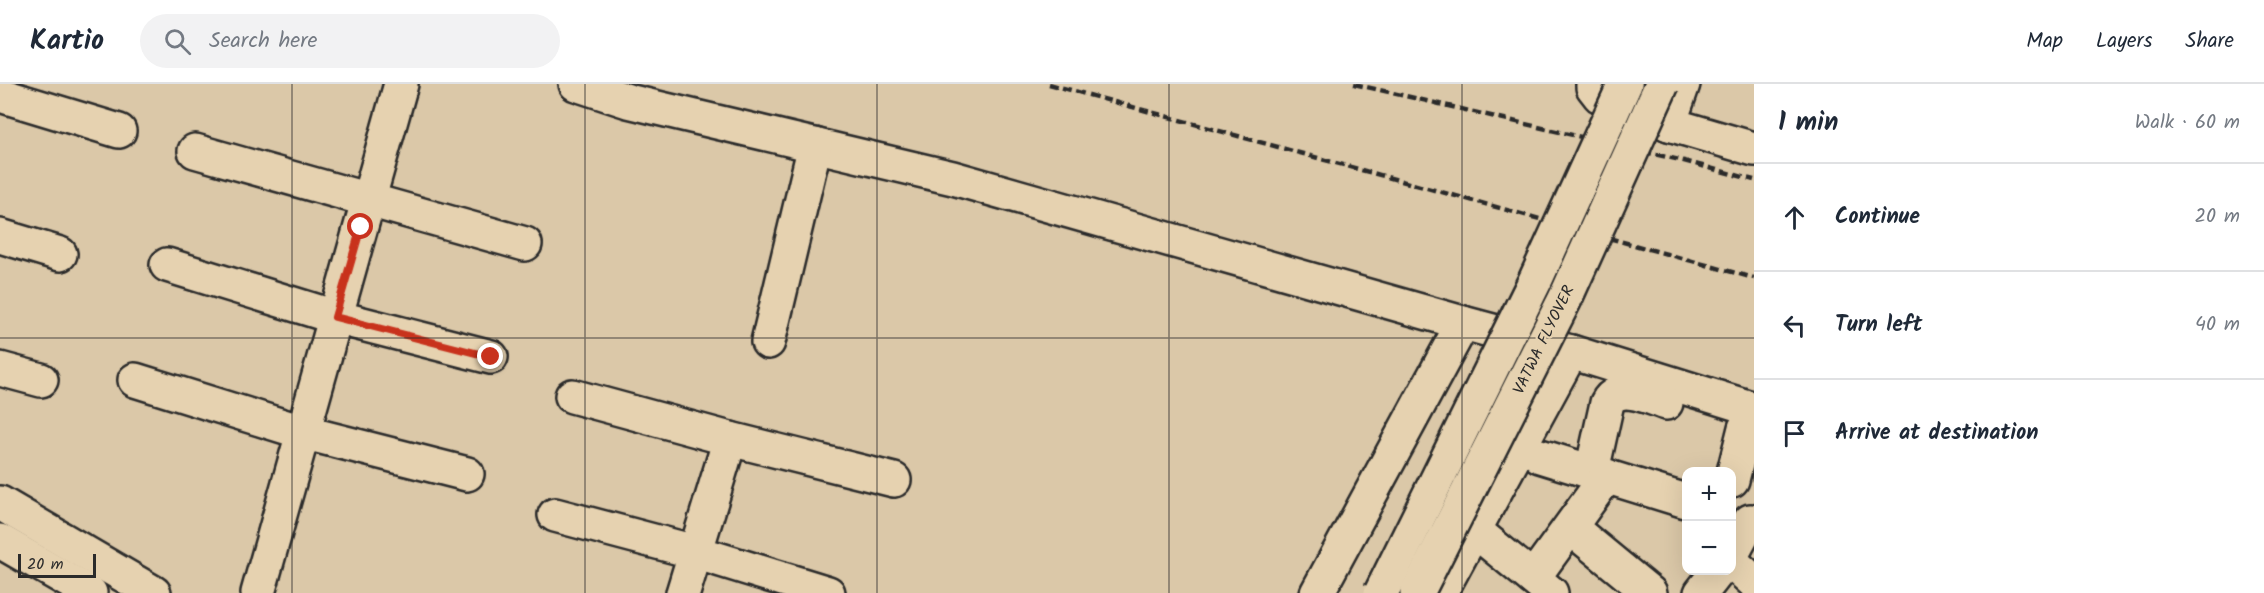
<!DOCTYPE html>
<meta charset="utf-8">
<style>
body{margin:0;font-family:Kalam,sans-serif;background:#f2f2f3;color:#1f2937}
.controls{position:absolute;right:18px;bottom:18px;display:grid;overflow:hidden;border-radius:12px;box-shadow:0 6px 24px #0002}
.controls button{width:54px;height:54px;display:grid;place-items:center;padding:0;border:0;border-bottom:2px solid #e0e1e3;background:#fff;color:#1f2937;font:30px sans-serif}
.scale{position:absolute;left:18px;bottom:15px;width:78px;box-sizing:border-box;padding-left:6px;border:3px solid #2b2b2b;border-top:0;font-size:16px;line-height:21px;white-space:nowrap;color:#2b2b2b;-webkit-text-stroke:4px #e6d2b0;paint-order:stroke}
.stop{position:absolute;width:18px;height:18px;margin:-14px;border:4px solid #c8321e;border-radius:50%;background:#fff}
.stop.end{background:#c8321e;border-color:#fff;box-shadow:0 2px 6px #0008}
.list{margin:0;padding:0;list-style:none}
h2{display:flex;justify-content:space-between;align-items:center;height:78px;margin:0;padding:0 24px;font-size:26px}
h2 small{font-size:20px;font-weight:400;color:#747a83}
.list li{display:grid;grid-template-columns:39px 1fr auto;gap:18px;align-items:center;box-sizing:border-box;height:108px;padding:0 24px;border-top:2px solid #e0e1e3}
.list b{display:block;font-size:22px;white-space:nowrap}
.list em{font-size:20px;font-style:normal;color:#747a83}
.icon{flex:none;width:33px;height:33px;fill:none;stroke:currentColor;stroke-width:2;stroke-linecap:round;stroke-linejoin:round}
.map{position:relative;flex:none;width:1754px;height:509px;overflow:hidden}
header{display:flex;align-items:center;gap:36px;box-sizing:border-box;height:84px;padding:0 30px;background:#fff;border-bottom:2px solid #e0e1e3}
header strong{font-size:28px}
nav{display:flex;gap:33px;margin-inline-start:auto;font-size:21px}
.search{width:420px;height:54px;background:#f2f2f3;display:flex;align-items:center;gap:15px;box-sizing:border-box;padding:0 21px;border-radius:33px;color:#747a83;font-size:22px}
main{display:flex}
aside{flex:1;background:#fff}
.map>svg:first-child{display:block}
</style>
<header>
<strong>Kartio</strong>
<div class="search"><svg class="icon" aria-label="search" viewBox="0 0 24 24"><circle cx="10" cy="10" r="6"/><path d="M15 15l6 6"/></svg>Search here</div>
<nav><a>Map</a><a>Layers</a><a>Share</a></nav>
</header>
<main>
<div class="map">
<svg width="1754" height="509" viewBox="0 0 1754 509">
<rect width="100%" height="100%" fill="#dbc8a8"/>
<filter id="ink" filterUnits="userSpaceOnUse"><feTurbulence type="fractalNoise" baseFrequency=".0167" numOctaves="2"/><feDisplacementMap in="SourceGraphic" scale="12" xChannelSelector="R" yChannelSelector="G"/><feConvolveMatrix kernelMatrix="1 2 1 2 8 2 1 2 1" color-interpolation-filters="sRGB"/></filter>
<g filter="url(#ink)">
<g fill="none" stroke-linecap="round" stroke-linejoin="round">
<defs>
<g id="minor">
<polyline points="576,0 628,17 953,94 1463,239 1571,268 1754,325"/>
<polyline points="1593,0 1593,3 1600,12 1669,40 1754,65"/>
<polyline points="0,11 119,47"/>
<polyline points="1669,40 1683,0"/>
<polyline points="195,67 525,160"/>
<polyline points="0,152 60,170"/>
<polyline points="167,181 335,233 491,273"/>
<polyline points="768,258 815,61"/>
<polyline points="0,285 41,296"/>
<polyline points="135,296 302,348 467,390"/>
<polyline points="572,312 730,355 894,396"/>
<polyline points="1540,372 1686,417"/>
<path d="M 1592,387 L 1607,319 C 1617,298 1649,313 1666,319"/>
<polyline points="1732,396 1745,344"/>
<polyline points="0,419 154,509"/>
<polyline points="555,431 695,468 828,509"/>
<polyline points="1571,444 1650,509"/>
<polyline points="1474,446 1551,509"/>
<polyline points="0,457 90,509"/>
<polyline points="1732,470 1750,437"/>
<polyline points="1732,478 1754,498"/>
<polyline points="1533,494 1607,392"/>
<polyline points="258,509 401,0"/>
<polyline points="683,509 730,355"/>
<polyline points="1317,509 1463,239"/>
<polyline points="1440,509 1571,268"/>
<polyline points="1701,509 1719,486"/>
</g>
</defs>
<!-- minor casing -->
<use href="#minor" stroke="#2b2b2b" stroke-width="38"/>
<!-- minor -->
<use href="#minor" stroke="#e6d2b0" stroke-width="33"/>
<!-- rail -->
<g stroke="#2b2b2b" stroke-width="4.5" stroke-dasharray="9 4.5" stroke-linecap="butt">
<polyline points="1049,0 1754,194"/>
<polyline points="1354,0 1684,77 1754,96"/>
</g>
<defs>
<g id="major-bridge">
<polyline points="1381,509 1535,197 1625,0"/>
<polyline points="1417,509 1565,215 1662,0"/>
</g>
</defs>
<!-- major-bridge casing -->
<use href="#major-bridge" stroke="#2b2b2b" stroke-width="38" stroke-linecap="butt"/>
<!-- major-bridge -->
<use href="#major-bridge" stroke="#e6d2b0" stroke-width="33"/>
</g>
</g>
<g fill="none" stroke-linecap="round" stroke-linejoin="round" filter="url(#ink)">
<!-- route -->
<polyline stroke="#c8321e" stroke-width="8" points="361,143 335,233 491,273"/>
</g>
<!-- grid -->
<path fill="none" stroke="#2b2b2b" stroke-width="1.5" stroke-opacity="0.55" d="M 292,0 L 292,509M 585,0 L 585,509M 877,0 L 877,509M 1169,0 L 1169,509M 1462,0 L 1462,509M 0,254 L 1754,254"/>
<g text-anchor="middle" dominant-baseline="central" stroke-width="4.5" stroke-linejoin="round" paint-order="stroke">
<!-- street labels -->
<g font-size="16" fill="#2b2b2b" stroke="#e6d2b0">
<text transform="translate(1544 256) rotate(-64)">VATWA FLYOVER</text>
</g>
</g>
</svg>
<div class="controls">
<button>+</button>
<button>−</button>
</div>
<div class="scale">20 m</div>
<div class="stop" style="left:361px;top:143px"></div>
<div class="stop end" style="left:491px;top:273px"></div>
</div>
<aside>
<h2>1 min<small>Walk · 60 m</small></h2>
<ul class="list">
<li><svg class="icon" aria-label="ahead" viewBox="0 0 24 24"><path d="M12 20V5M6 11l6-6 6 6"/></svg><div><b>Continue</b></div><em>20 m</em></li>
<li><svg class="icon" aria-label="left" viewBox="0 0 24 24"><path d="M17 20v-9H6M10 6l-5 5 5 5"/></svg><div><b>Turn left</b></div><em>40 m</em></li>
<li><svg class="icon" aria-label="arrive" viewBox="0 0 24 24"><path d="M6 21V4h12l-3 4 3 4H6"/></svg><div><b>Arrive at destination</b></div></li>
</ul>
</aside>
</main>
